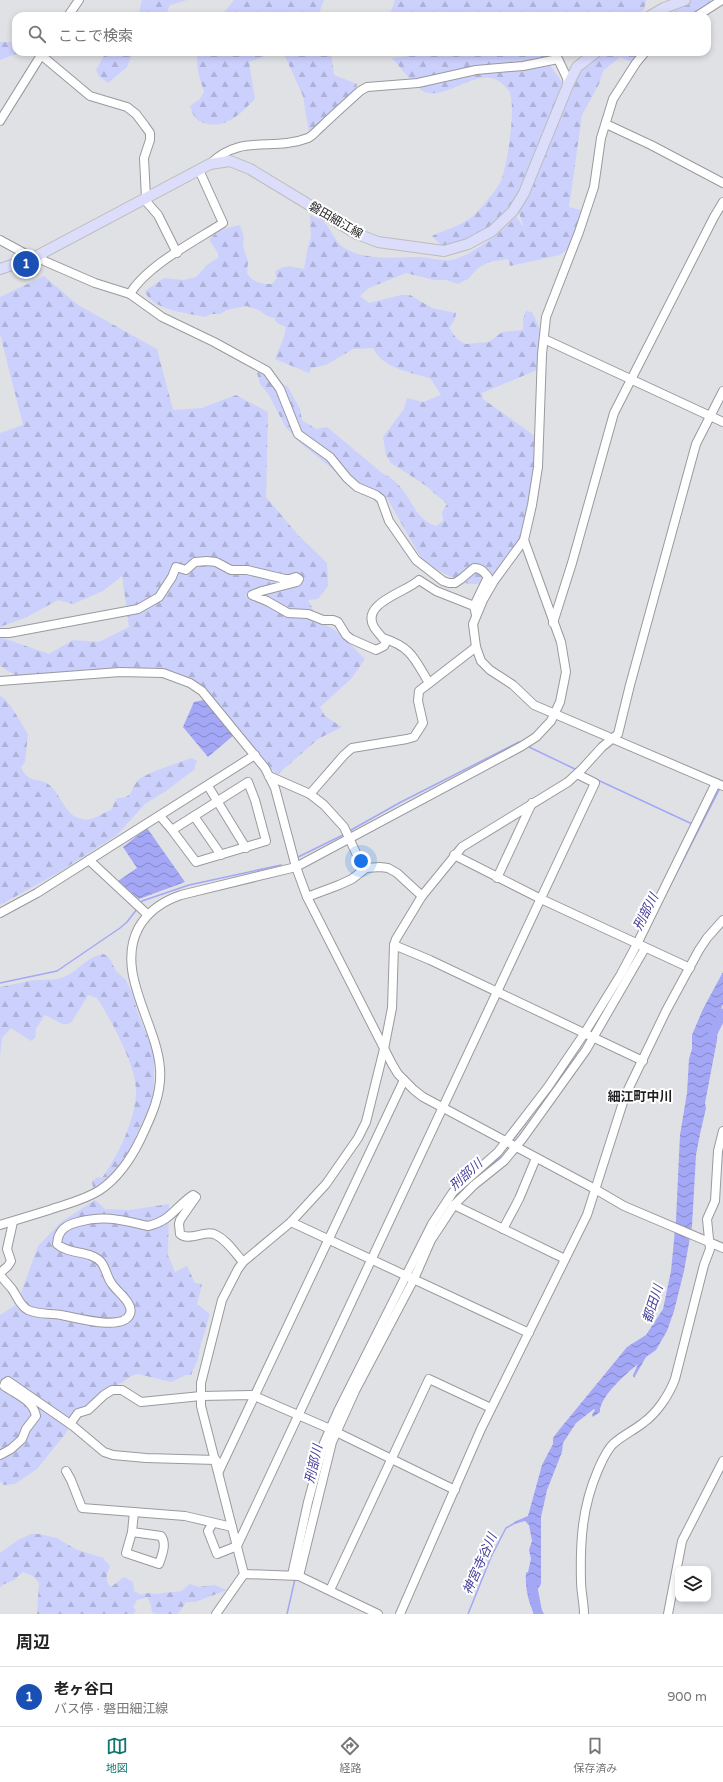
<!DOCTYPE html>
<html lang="ja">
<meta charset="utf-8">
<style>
body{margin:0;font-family:"Varela Round","Noto Sans JP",sans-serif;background:#f2f2f2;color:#222}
.controls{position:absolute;right:12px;bottom:12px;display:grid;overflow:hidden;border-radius:8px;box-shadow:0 2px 6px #0003}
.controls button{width:36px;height:36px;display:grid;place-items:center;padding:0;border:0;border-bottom:1px solid #e0e0e0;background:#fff;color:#222;font:20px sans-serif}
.you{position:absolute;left:361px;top:861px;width:14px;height:14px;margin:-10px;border:3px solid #fff;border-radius:50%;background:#1a73e8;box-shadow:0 0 0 6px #1a73e833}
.badge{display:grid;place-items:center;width:26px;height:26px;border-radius:50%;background:#0f766e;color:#fff;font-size:13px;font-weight:700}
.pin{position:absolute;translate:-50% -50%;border:2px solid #fff;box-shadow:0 1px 4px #0006}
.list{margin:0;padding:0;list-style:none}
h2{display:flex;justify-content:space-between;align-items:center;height:52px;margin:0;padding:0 16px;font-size:17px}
h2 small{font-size:13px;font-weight:400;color:#767676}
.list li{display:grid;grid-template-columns:26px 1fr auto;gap:12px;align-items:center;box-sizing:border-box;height:60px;padding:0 16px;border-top:1px solid #e0e0e0}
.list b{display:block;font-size:15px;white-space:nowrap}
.list p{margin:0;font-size:13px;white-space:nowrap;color:#767676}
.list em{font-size:13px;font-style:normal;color:#767676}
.icon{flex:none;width:22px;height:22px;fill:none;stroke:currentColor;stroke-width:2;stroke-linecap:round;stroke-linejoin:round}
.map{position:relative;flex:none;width:723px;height:1614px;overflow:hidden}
.search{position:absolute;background:#fff;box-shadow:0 2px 6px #0003;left:12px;right:12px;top:12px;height:44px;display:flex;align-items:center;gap:10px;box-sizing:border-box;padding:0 14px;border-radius:12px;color:#767676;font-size:15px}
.sheet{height:112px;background:#fff}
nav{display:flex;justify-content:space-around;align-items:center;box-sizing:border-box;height:56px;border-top:1px solid #e0e0e0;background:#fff;font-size:11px;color:#767676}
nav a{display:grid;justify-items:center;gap:2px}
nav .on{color:#0f766e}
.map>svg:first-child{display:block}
</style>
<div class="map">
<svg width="723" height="1614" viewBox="0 0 723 1614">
<defs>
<pattern id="forest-firs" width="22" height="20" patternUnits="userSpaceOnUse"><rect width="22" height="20" fill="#ccd0fc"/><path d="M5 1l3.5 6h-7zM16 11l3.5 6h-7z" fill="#afb2d8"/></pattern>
<pattern id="water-waves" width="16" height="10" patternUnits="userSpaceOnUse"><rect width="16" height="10" fill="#a3a7f6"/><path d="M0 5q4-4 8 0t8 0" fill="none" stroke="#8487c7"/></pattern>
</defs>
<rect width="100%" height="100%" fill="#e0e1e5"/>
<!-- forest -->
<g fill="url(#forest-firs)">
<polygon points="142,0 187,0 170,5 165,16 133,16 139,12"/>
<polygon points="234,0 324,0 318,16 221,16"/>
<polygon points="395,0 646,0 644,10 636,16 393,16 390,14"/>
<polygon points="690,0 713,0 692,16 651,16 660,11"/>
<polygon points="0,42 16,42 16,52 18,53 0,60"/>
<polygon points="106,52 133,52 127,67 108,83 99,76 96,70"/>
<path d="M 199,52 L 277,52 L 249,62 L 255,99 C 243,111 228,128 208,124 C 196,121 194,118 190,106 L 200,99 L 204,91 C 200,80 194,63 199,52 Z"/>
<polygon points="283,52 331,52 334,75 357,84 355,91 309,132 303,96"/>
<path d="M 431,52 L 548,52 L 547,54 L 551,67 L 563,83 L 529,173 L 515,199 L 495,223 L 476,236 L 443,247 L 432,236 C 444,230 460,226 471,218 C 476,215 497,189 500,183 C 507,169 517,104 509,91 C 506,87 500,81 495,79 C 474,70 442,102 423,91 C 415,86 399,66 392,58 L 430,54 Z"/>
<path d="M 598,52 L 644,52 L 631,62 L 620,57 L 603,71 L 599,84 L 582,115 L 569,207 L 585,211 L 571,246 L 560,255 L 510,266 L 508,259 L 489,262 L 478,268 L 468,279 L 458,284 L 446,280 L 434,280 L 406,273 L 369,288 L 360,296 L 369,303 L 401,295 L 410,295 L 432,308 L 456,313 L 455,319 L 449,328 L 457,339 L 465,344 L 489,342 L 502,332 L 523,330 L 523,319 L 526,311 L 532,312 L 540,329 L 537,370 L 482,393 L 483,399 L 535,436 L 535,462 L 529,505 L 520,542 L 488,583 L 473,584 L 463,583 L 424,563 L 387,498 L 345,479 L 299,442 L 285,426 L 269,395 L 260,384 L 257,373 L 263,369 L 275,381 L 288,387 L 300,409 L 302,420 L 316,429 L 327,427 L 382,473 C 391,477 399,484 405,493 C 414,506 419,521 436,526 L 443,521 L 442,512 L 447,504 L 425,485 L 391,463 L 386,455 L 383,437 L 404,409 L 407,398 L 423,402 L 441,395 L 431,379 C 410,371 384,370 373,348 L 353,349 L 326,365 L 311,368 L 309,373 L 275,359 L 284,337 L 286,327 L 277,323 L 274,318 L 267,316 L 259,310 L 246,306 L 227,310 L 220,314 L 211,314 L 205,317 C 188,313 151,310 145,291 L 164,278 L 184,280 L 196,277 L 208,264 L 218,258 L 218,253 L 209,240 C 219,229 227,228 240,225 L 244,237 L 243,246 L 248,261 L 247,273 C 253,282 260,284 272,284 L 277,278 L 275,272 C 283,264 294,267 304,269 L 308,246 L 311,237 L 310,215 C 314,217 321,219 324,222 C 333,231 334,243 348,250 C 370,261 396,257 420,257 C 430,258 441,261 451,260 C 469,257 505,231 516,216 L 524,228 L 518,210 L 568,93 L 588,59 Z"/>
<polygon points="44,276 78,305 157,349 173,410 202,408 236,395 268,412 266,497 298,535 327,563 328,586 318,599 308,600 319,621 338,632 365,659 351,679 320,707 325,716 342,727 318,739 277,775 215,705 176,677 134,672 72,676 15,675 0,666 0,637 49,654 73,640 99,642 129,627 122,576 103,591 73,604 58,600 27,617 0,627 0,433 23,425 0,334 0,297"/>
<path d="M 0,695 C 13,705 19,721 28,734 L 25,762 L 21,767 C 28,784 38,777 48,784 C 62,794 63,815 82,819 C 92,822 102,813 111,810 L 117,798 C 136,799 129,786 141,778 C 152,771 178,763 192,758 L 197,761 L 195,766 L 195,769 L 166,791 L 145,804 L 117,835 L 56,874 L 0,905 Z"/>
<path d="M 104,954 L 110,959 L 116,971 L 126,980 L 132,993 L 138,1014 L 154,1052 L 154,1087 L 152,1101 L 125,1160 L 109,1179 L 93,1188 L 92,1181 L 98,1177 L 102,1178 C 118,1156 136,1119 136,1091 C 136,1065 111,1020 97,998 L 88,995 L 73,1020 L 68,1024 L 62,1024 L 45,1015 L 36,1029 L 35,1038 L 31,1041 L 11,1028 L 2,1038 L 0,1057 L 0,987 C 12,985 24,981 37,980 C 46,979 54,981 64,977 C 79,971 87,956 104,954 Z"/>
<polygon points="95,1200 105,1209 130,1210 169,1204 168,1255 175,1272 187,1266 195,1283 202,1284 197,1304 210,1314 200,1347 198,1359 191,1375 186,1375 171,1382 138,1374 131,1376 123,1382 114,1387 95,1411 73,1420 66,1433 37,1469 15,1484 4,1485 0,1481 0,1315 17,1304 38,1246 61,1222"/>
<path d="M 31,1534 L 39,1534 L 57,1538 L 75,1549 L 103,1558 L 110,1566 C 107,1574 104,1580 111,1587 L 124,1577 L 133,1582 L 134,1591 L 141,1595 L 147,1593 L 155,1594 L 181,1591 L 190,1584 L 199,1587 L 214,1585 L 227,1590 L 195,1602 L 186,1602 L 178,1614 L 155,1614 L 152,1612 L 151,1605 L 147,1597 L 137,1600 L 133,1607 L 136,1610 L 134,1614 L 37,1614 L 39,1583 L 33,1576 L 23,1572 L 14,1580 L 2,1585 L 0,1588 L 0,1553 L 18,1540 Z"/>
</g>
<!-- water -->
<g fill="url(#water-waves)">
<polygon points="204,700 234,735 208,757 183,727 194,702"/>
<polygon points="147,828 185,882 139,899 118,881 137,868 123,847"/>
<path d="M 723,972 L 723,1004 L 718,1017 L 717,1040 L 705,1103 L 706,1108 L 700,1134 L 696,1155 L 692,1226 L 684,1271 L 674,1311 L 667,1331 L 656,1350 L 646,1357 L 634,1378 L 633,1375 L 638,1364 C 627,1373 599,1397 600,1412 L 593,1417 L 592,1415 L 595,1410 L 594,1409 L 576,1423 L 563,1443 L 562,1452 L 547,1490 L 541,1517 L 541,1584 L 534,1595 L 544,1614 L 534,1614 C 528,1600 525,1588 526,1573 L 528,1572 L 531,1559 L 529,1550 L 532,1541 L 529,1525 L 525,1521 L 514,1524 L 514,1522 L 528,1516 L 542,1465 L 553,1444 L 553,1438 L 559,1430 L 627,1347 L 646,1335 L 663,1309 L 671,1271 L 676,1220 L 680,1135 L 687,1093 L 689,1059 L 692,1049 L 692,1035 L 703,1009 Z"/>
</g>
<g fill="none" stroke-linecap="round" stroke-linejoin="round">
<!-- stream -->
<g stroke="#a3a7f6" stroke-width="1.5">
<polyline points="529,747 577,770"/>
<polyline points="587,775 690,823 693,823"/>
<polyline points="351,830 401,802 519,742"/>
<polyline points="298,857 345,834"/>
<polyline points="668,890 720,788"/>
<polyline points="140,904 142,901 189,885 281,865"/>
<polyline points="0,983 57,971 120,928 127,922 137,909"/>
<polyline points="539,1106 564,1072 578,1050"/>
<polyline points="512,1141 530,1117"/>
<polyline points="480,1173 495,1162 509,1145"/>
<polyline points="452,1201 459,1192"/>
<polyline points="405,1287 409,1280"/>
<polyline points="306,1532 313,1499"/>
<polyline points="287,1614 295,1579"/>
<polyline points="468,1614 491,1557 506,1528 515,1523"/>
</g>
<!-- river -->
<g stroke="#a3a7f6" stroke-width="9">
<polyline points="712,1035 723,1013"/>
<polyline points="532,1582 538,1614"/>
</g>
<defs>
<g id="minor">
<polyline points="68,16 79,0"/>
<polyline points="697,16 722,0"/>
<polyline points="41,55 90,96 127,107 136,114 145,126 150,133 150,140 144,158 146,198"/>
<polyline points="0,121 43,52"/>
<polyline points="606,124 651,145 723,183"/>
<path d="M 210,164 C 241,133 272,152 308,138 C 313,136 317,130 322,126 C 334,114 347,103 360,91 L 367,87 L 418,83 L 476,70 L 523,66 L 558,59 L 567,78 L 568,85"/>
<polyline points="144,199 158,215 177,253"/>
<polyline points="0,240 33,258"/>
<path d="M 35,257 L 95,283 L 130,294 L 162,317 L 214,342 L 267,371 L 280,389 L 298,434 L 330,457 L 347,478 L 357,487 L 376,495 L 381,499 L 389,521 L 416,560 L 443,581 L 449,583 L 455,583 L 461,579 L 474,568 C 481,568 484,572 488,577 L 474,606"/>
<path d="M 130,294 C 146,266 195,241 223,223 L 199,170"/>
<polyline points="544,339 723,422"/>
<polyline points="524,540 494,581 483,600 473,624 476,647 481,661 490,670 513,685 534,705 723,786"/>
<polyline points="553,623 572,563 614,413 714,217 723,202"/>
<path d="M 0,633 L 9,633 L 138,609 L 159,597 L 172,577 L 176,567 L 186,570 L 195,562 L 207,561 L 216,562 L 231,570 L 247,570 L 285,579 L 290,579 L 296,577 L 299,579 L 297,582 L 262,591 L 252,595 L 267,601 L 288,613 L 308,614 L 323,620 L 333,620 L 338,622 L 346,635 L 351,639 L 376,650 L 384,646 L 386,642 C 382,637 377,632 374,627 C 360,603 407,592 419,580 L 436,591 L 474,606 L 476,615"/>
<path d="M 383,638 C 411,647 414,658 429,683"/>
<polyline points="0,681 120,672 163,673 190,683 202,691 265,768 275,788 296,867 307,897 392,1064 398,1074 414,1090 423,1097 595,1189 624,1206 723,1248"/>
<polyline points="269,776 310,794 324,805 344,827 356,853 366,868"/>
<polyline points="208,786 246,848"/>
<polyline points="310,794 344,755 352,748 407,739 414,737 423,723 418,701 419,691 476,647"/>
<polyline points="160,816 172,830 196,862 266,841 255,800 248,782 172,830"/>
<polyline points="194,816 221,855"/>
<polyline points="454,855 541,899 690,968"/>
<polyline points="89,860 147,914"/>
<polyline points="497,878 532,803"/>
<polyline points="307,897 339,885 352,879 366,868 380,867 388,868 397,873 422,896 462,847 568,782 582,769 602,747 618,734 630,685 696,444 723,391"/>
<polyline points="0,913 37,893 255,755"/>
<polyline points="394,945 430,960 643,1061"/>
<polyline points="454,1205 565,1259"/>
<polyline points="291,1222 529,1333"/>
<path d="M 0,1225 C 16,1220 33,1215 49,1210 C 66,1204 85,1200 100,1190 C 119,1177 131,1159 141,1138 C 151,1117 162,1094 160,1069 C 157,1023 114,972 139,927 C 149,910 163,901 181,895 L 296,867 L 522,746 L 536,737 L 551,721 L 560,702 L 566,672 L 561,642 L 524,540 L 532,505 L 538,467 L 542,354 L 546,317 L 579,232 L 594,187 L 601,138 L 613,99 L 636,63 L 645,52"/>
<polyline points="503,1229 519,1199 536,1158"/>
<polyline points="0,1273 8,1266 11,1261 7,1249 13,1222"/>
<path d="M 0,1275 C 4,1280 8,1284 12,1289 C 17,1296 20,1306 28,1310 C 39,1315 50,1313 61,1315 C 74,1317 123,1332 130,1314 C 134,1303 117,1292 112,1284 C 107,1278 106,1268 101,1262 C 90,1250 69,1255 57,1244 C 58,1230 66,1225 78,1222 C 105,1215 121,1220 148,1226 C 171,1221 176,1206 193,1195 L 196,1197 L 180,1220 L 179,1224 L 180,1234 C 189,1242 206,1229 216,1235 C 227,1240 235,1253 243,1262"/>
<polyline points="70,1424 78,1413 88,1410 104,1395 112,1390 122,1390 141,1402 201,1396 252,1395 328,1428 455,1490"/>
<path d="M 0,1455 L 11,1449 L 22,1439 L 26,1429 L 36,1416 C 33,1400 17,1395 4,1386 L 5,1383 L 8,1381 L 73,1426 L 104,1452 L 113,1455 L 146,1458 L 216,1460"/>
<polyline points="66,1471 71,1480 82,1508 185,1516 232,1527"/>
<polyline points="219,1471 404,1080"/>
<polyline points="213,1523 208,1531 217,1554 237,1546 595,783 577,774"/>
<path d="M 132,1532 L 161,1536 C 167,1544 162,1555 159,1564 L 126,1553 L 132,1532 L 134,1512"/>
<polyline points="244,1574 299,1576 378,1614"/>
<polyline points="292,1575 308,1502 324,1443 338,1411 432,1224 453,1192 498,1152 548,1087 584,1034 621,974 637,944 716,783"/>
<polyline points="299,1576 332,1442 355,1391 414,1279 431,1240 454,1205 474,1185 504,1161 523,1138 586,1050 645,948"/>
<polyline points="330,1590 429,1379 491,1408"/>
<polyline points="216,1614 244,1574 201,1406 201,1383 222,1300 238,1269 243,1262 291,1222 326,1184 358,1138 366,1122 384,1049 392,1008 394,945 396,939 422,896"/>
<polyline points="400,1614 481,1429 587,1215 625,1096 666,1011 699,950 707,938 723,920"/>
<path d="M 584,1614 C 584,1603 581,1592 581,1581 C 580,1541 582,1507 598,1470 C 602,1461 606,1451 613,1444 C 623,1435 633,1431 643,1423 C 657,1413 669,1395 675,1379 L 704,1265 L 710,1249 L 707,1219 L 715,1201 L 718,1151 L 723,1131"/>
<polyline points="668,1614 682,1541 723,1461"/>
</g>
<g id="major">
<polyline points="650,16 664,8 685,0"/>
<polyline points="0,269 35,257 210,164 230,161 250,169 357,234 378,242 444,251 468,244 492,231 513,211 524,193 568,85 577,67 596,52"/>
</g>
</defs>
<!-- minor casing -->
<use href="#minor" stroke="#999a9e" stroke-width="10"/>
<!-- major casing -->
<use href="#major" stroke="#bcbcbc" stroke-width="12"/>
<!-- minor -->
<use href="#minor" stroke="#fff" stroke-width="8"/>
<!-- major -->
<use href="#major" stroke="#dbddfb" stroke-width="10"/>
</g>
<g text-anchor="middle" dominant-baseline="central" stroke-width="4" stroke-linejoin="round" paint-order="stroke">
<!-- street labels -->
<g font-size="12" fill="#1f1f21" stroke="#fff">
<text transform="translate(336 220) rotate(30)">磐田細江線</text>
</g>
<!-- water labels -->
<g font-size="13" font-style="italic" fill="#46409b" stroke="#fff">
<text transform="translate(646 912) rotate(-63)">刑部川</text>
<text transform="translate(466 1175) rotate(-42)">刑部川</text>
<text transform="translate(653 1304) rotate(-72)">都田川</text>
<text transform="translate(314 1464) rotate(-77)">刑部川</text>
<text transform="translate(480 1564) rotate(-66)">神宮寺谷川</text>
</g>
<!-- neighbourhood labels -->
<g font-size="13" font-weight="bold" fill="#1f1f21" stroke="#fff">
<text x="640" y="1097">細江町中川</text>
</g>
</g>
</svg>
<div class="controls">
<button><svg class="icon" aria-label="layers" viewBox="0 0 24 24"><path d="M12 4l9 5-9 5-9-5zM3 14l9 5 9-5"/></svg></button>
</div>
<div class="you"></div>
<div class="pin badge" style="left:26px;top:264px;background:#1a4fb4">1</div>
<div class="search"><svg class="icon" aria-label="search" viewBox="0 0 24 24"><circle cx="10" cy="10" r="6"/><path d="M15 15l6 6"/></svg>ここで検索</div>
</div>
<section class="sheet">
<h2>周辺<small></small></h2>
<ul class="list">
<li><span class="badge" style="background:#1a4fb4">1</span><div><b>老ヶ谷口</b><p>バス停 · 磐田細江線</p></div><em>900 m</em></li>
</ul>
</section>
<nav>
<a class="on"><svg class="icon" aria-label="map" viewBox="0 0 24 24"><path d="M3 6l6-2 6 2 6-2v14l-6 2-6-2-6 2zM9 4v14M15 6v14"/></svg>地図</a>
<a><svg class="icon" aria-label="directions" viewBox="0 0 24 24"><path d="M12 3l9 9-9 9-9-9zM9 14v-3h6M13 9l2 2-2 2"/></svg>経路</a>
<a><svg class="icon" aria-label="saved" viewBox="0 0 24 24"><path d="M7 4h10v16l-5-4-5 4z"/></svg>保存済み</a>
</nav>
